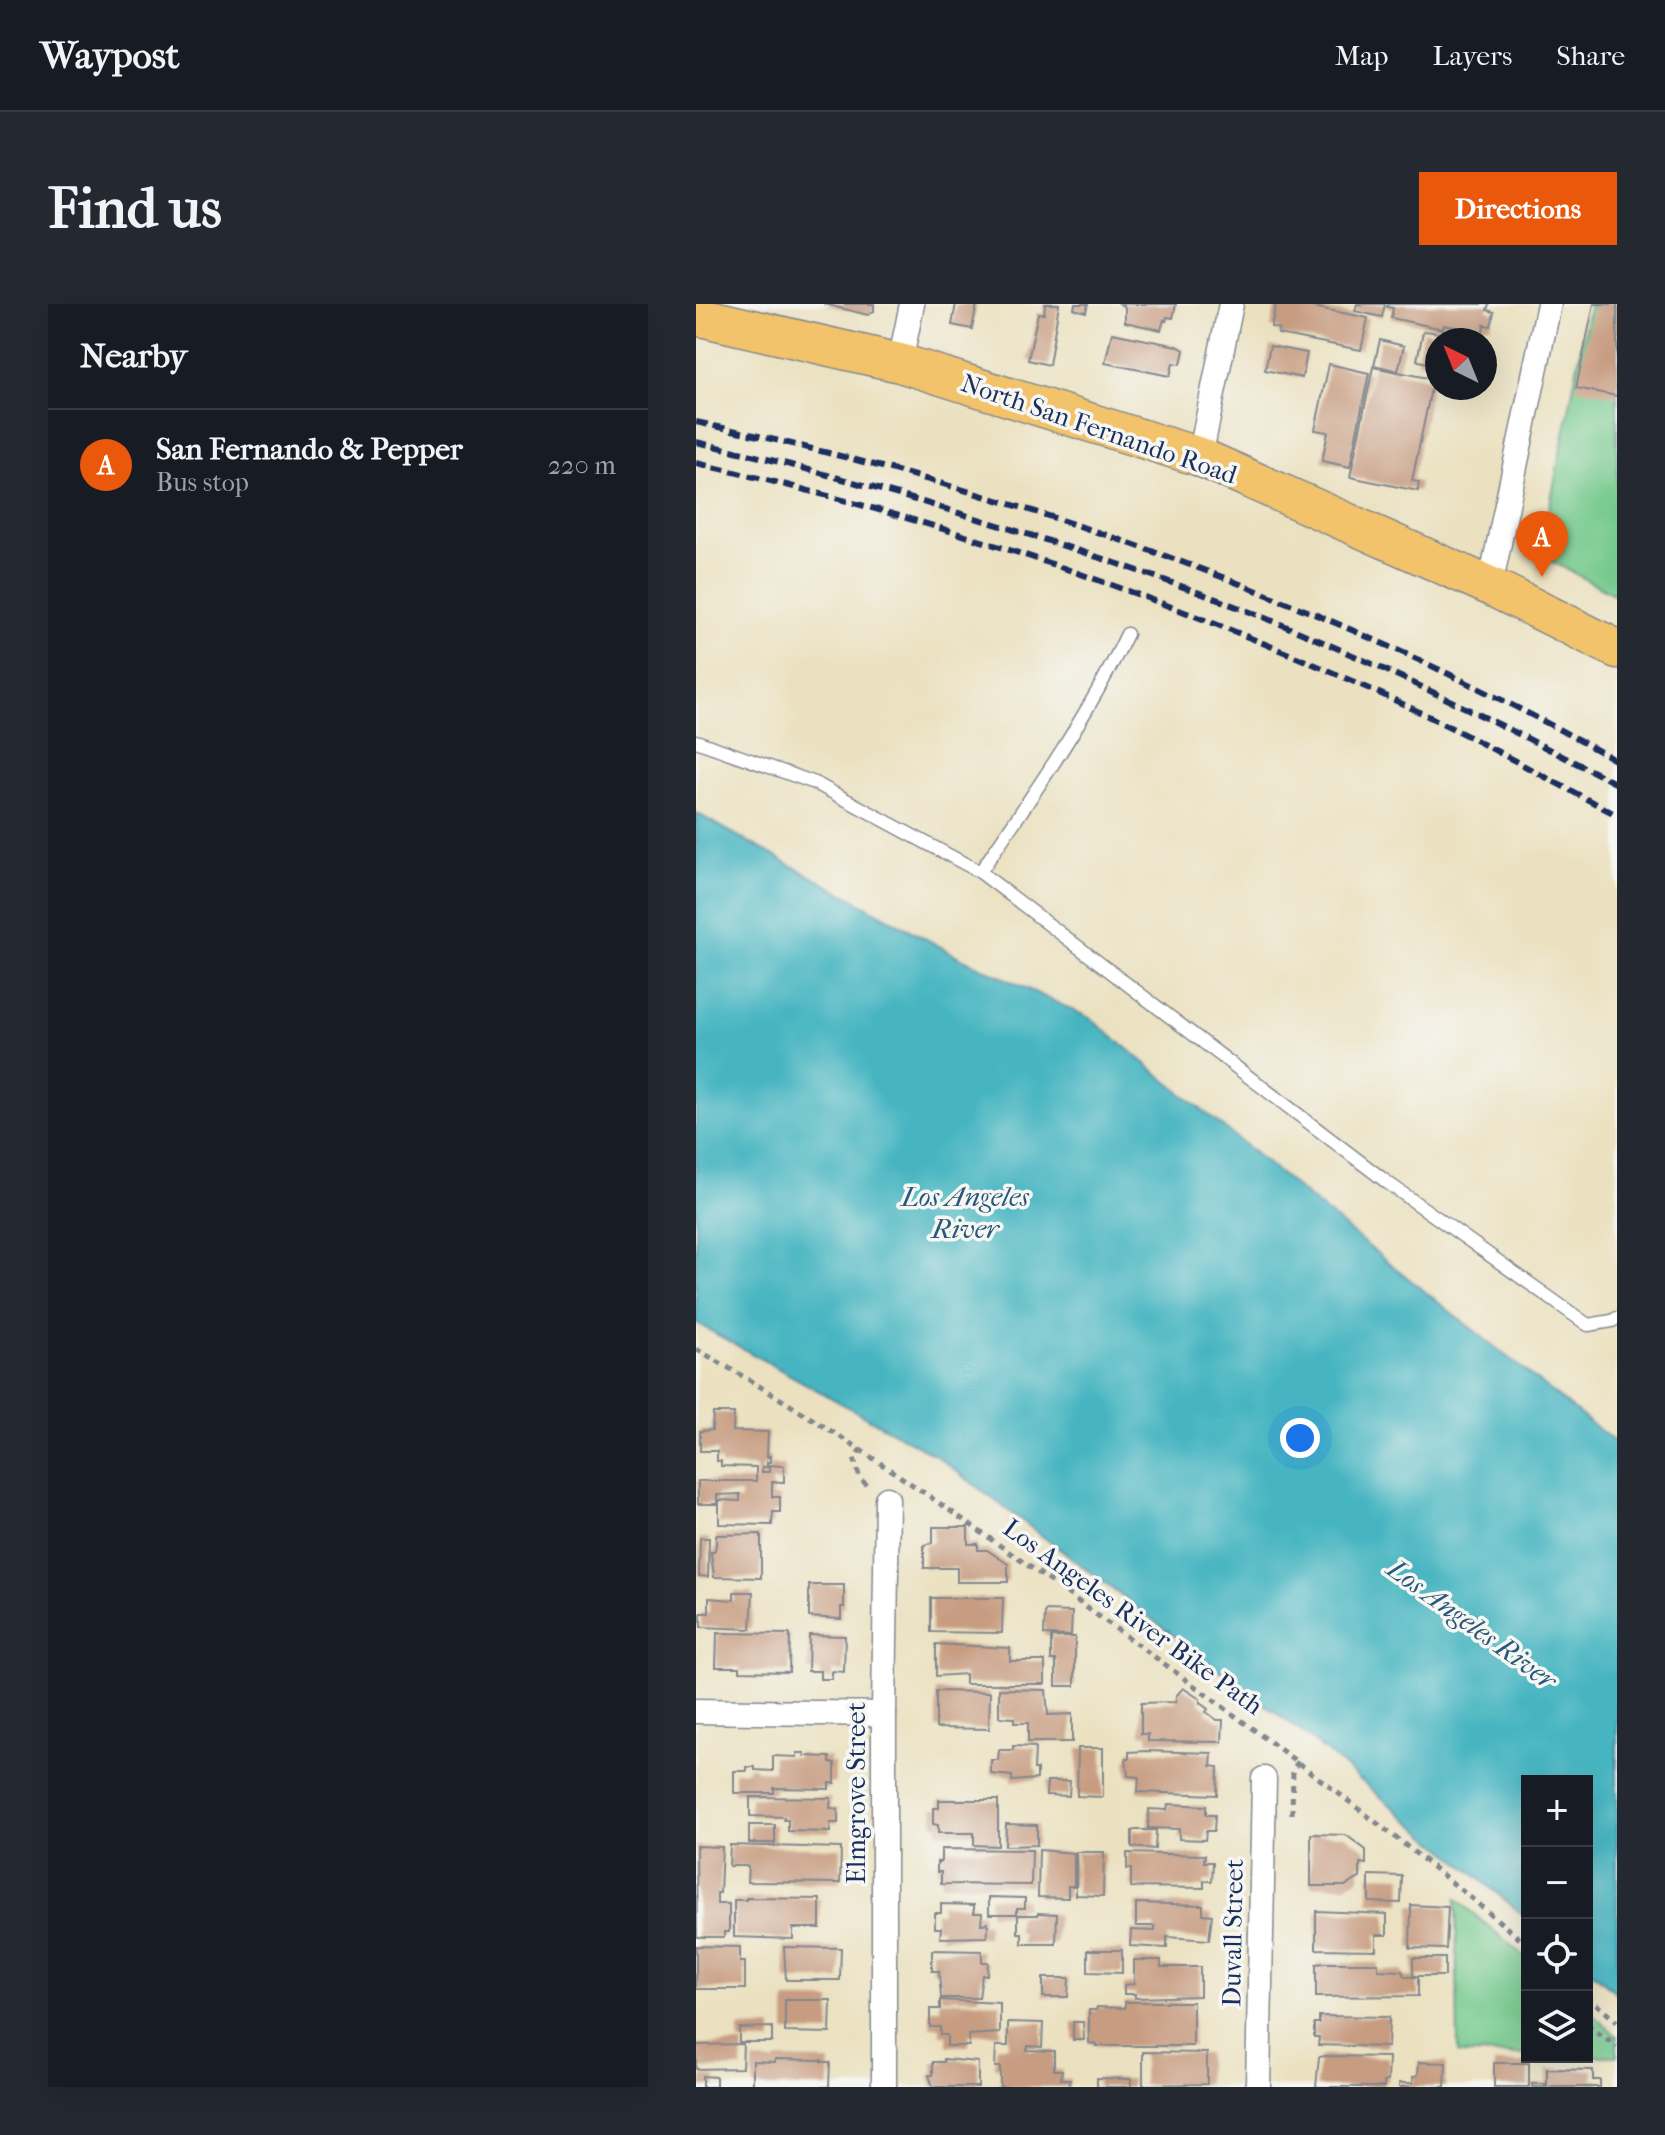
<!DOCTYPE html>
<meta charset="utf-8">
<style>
body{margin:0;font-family:"IM FELL French Canon",serif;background:#242831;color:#f1f3f6}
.controls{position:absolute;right:24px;bottom:24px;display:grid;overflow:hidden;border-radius:0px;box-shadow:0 8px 32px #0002}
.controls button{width:72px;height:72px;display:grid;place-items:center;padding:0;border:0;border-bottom:2px solid #363941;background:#171b24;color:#f1f3f6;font:40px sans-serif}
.compass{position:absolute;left:729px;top:24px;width:72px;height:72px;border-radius:50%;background:#171b24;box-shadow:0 8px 32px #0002;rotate:317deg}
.you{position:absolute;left:604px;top:1134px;width:28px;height:28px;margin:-20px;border:6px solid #fff;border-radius:50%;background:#1a73e8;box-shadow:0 0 0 12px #1a73e833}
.badge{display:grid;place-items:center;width:52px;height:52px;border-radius:50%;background:#ea580c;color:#fff;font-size:26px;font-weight:700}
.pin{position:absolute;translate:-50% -66px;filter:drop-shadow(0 2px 4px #0008)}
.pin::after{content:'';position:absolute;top:42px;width:28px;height:24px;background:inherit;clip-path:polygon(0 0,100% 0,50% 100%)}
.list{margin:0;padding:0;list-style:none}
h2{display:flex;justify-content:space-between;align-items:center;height:104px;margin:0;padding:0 32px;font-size:34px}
h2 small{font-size:26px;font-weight:400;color:#9ea1a6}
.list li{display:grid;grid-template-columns:52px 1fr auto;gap:24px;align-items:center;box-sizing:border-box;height:112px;padding:0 32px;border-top:2px solid #363941}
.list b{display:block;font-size:30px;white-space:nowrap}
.list p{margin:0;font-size:26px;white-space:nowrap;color:#9ea1a6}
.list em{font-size:26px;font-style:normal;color:#9ea1a6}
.icon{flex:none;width:44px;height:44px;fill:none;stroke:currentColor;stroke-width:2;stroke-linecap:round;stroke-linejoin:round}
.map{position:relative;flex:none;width:921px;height:1783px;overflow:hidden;border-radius:0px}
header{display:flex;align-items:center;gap:48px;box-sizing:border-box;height:112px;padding:0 40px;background:#171b24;border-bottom:2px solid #363941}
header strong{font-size:38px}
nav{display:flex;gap:44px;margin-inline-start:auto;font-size:28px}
.intro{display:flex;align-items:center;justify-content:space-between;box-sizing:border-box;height:192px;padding:0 48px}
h1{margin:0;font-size:56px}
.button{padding:20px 36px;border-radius:0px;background:#ea580c;color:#fff;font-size:28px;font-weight:700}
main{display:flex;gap:48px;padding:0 48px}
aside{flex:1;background:#171b24;border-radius:0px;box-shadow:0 8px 32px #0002}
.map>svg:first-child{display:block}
</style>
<header>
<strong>Waypost</strong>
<nav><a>Map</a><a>Layers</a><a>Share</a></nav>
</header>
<div class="intro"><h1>Find us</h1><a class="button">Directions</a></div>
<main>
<aside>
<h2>Nearby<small></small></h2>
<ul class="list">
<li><span class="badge">A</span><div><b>San Fernando &amp; Pepper</b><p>Bus stop</p></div><em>220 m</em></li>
</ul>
</aside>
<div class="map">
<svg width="921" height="1783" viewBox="0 0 921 1783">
<rect width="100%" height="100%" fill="#f6f6f2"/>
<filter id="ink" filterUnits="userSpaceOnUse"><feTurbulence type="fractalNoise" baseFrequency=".0125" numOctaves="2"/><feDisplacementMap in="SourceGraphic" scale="16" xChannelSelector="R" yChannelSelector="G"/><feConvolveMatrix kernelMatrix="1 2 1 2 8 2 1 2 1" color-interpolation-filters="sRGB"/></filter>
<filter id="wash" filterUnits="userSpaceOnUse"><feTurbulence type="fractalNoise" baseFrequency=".006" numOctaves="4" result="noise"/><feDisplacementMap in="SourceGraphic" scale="32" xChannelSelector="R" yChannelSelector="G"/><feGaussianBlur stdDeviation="1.8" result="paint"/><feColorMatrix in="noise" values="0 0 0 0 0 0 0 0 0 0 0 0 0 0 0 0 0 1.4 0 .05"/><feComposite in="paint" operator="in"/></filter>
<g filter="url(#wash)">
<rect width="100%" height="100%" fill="#ebe1c0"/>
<!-- green -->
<g fill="#75c98d" stroke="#487c76" stroke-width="2">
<polygon points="894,0 921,0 921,292 844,251"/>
<polygon points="760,1595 831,1655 831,1751 762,1750"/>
<polygon points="891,1706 921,1732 921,1752 891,1752"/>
</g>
<!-- water -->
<polygon fill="#47b5c1" stroke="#317290" stroke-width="2" points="0,509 263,653 394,714 673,943 921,1140 921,1689 891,1664 891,1477 831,1477 831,1614 616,1436 239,1151 0,1019"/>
<g id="blocks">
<!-- building -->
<g fill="#c79c81">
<polygon points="128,0 178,0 178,7 172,11"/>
<polygon points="260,0 281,0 276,25 256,21"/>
<polygon points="349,0 363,0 353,61 332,56 342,9 348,10"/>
<polygon points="379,0 392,0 390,8 378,5"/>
<polygon points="424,0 480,0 477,14 471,13 470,17 468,16 465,26 429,18 429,3"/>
<polygon points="580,0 602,0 672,14 665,46 582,30 583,25 575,23"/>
<polygon points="661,0 689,0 686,13 659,7"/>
<polygon points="692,0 793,0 791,6 798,8 795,22 788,21 787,29 748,21 747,25 695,14 697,4 691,3"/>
<polygon points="898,0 921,0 921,92 880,84"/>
<polygon points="729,27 750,30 772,36 741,36 741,61 723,57 721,56 727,28"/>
<polygon points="416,29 481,42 488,46 485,60 477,59 474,72 409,59"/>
<polygon points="684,36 708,42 702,67 678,61"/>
<polygon points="574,42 611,49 606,74 569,66"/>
<polygon points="633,60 673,69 654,163 626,157 632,128 619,126"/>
<polygon points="677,63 737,75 716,177 723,178 722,187 654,173"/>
<polygon points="17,1109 38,1109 37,1127 72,1128 71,1153 74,1152 74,1158 71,1158 71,1163 66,1163 66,1168 73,1168 73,1161 88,1162 88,1178 76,1178 76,1193 84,1193 84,1208 77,1208 76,1221 23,1220 23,1196 44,1197 44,1190 21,1191 21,1200 2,1200 2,1177 60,1177 60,1163 25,1162 25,1157 21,1157 21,1147 4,1147 4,1127 16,1126"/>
<polygon points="237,1223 272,1223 272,1240 282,1240 282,1246 291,1246 312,1260 312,1278 261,1278 261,1264 228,1264 228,1241 237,1239"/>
<polygon points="65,1230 65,1274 18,1273 15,1248 18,1248 20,1242 20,1231"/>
<polygon points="4,1234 13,1234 12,1273 3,1272"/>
<polygon points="113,1281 148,1281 148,1303 145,1303 145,1315 113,1313"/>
<polygon points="38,1288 57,1288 55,1325 5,1323 5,1309 13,1309 13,1294 38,1296"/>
<polygon points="235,1294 307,1294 306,1329 235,1328"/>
<polygon points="349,1307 376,1308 375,1332 348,1331"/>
<polygon points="21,1329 94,1330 93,1368 44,1367 44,1363 20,1363"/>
<polygon points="113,1331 149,1332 148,1368 136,1367 136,1375 124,1375 124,1367 112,1367"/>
<polygon points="355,1333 379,1333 379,1382 360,1382 360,1356 355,1356"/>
<polygon points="240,1340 314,1344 314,1357 349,1357 349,1380 269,1380 269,1370 240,1372"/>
<polygon points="487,1384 504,1395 504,1399 512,1405 510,1408 521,1416 527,1416 526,1438 452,1437 452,1430 445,1430 445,1399 480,1398 480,1392"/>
<polygon points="303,1385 350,1386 352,1411 376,1410 376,1438 332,1438 332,1419 318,1419 318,1414 303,1413"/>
<polygon points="240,1387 294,1388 293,1425 240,1424"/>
<polygon points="317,1442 339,1443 338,1465 341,1465 341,1475 316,1477 316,1472 295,1470 295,1456 302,1456 303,1446 317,1446"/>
<polygon points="382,1444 407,1444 407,1493 381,1492"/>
<polygon points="450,1447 516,1449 515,1462 522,1463 521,1491 442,1488 443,1473 432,1472 430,1455 433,1455 433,1448"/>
<polygon points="101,1449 109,1449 109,1452 134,1453 134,1459 139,1459 139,1479 133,1479 133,1485 78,1484 78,1489 38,1489 38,1467 51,1467 51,1463 59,1463 59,1466 77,1467 77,1452 101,1453"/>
<polygon points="351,1477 374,1477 373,1492 350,1491"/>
<polygon points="54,1493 135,1494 134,1504 142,1505 142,1519 134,1519 134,1528 92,1527 92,1516 88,1516 88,1513 54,1512"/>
<polygon points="243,1496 302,1496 302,1542 278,1541 278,1529 242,1529 242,1521 237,1520 237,1504 243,1504"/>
<polygon points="472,1500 510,1502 510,1511 519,1511 518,1527 510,1527 509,1536 483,1535 483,1525 452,1524 453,1505 471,1506"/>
<polygon points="310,1520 341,1521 341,1541 309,1542"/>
<rect x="53" y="1521" width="26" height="18"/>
<polygon points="439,1526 460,1526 459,1545 436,1543 436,1527"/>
<polygon points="615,1530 650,1531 670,1546 670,1560 664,1559 664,1574 649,1582 615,1582"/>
<polygon points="34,1541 145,1544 144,1579 51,1578 52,1562 33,1562"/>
<polygon points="0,1542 26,1543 24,1589 21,1589 21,1600 33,1600 33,1628 28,1628 28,1633 1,1633"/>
<polygon points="245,1545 336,1546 335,1581 245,1580 245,1568 241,1568 241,1558 245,1558"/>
<polygon points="343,1546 378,1549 378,1582 372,1582 372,1594 342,1593"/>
<polygon points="380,1548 408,1548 407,1592 380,1591"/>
<polygon points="431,1549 509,1551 508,1558 517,1558 516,1577 508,1577 508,1584 435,1583 435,1565 431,1565"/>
<polygon points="673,1571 706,1572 705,1599 673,1598"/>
<polygon points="293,1593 329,1594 329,1604 321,1604 321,1610 293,1610"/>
<polygon points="50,1594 124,1595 124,1624 97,1624 97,1635 38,1633 38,1596 50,1596"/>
<polygon points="440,1599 507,1601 507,1610 516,1611 513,1636 471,1633 471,1644 434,1642 435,1626 459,1627 459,1622 440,1622"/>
<polygon points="245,1600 278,1601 278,1609 286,1609 285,1620 292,1619 291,1633 244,1634 245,1624 239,1624 239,1609 245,1609"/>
<polygon points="715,1601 752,1603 750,1645 714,1644"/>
<polygon points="620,1607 691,1610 691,1631 680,1631 680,1646 620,1645"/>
<polygon points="342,1609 361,1610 360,1640 326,1640 326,1629 322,1629 322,1611 342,1611"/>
<polygon points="0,1642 44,1643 44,1658 49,1658 49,1685 0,1685"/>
<polygon points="88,1643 145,1644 144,1676 90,1676"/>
<polygon points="236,1646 286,1647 286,1658 292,1658 291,1671 286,1671 283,1694 245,1694 243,1667 236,1667"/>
<polygon points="392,1646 426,1646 426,1669 392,1668"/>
<rect x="717" y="1654" width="32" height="18"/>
<polygon points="438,1656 465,1656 465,1663 504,1663 504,1692 439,1694 439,1690 428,1690 428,1681 438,1680"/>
<polygon points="628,1659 682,1659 682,1666 706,1667 709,1673 722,1673 722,1692 620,1693 620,1660"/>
<polygon points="347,1674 373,1674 372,1693 347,1693"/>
<polygon points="89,1696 135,1696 134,1729 89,1728"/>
<polygon points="244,1696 304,1699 304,1729 273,1731 273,1742 251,1742 251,1731 244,1731 244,1723 234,1723 234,1705 244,1705"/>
<polygon points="429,1698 497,1698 497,1742 401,1742 401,1740 393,1739 393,1706 400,1706 401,1703 429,1704"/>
<polygon points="623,1712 693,1713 692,1743 622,1741 623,1733 618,1733 618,1719 623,1719"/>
<polygon points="312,1718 347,1719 346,1743 332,1742 331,1746 358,1747 358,1766 366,1766 365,1775 374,1775 373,1783 304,1783 304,1763 299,1763 300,1742 312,1742"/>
<polygon points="377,1718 387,1718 388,1736 377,1736"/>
<polygon points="76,1723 76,1738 43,1738 43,1724"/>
<polygon points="47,1740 46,1764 0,1765 0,1741"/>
<polygon points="447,1748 511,1749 511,1780 447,1781"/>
<polygon points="629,1752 693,1753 692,1777 688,1778 688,1783 620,1783 623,1753"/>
<polygon points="79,1755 126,1756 126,1758 134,1758 133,1783 57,1783 57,1757 79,1758"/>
<polygon points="248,1755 282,1758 282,1783 237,1783 233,1771 237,1771 237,1758 248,1758"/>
<polygon points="723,1758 750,1759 749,1783 703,1783 703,1779 717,1779 717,1773 722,1771"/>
<rect x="798" y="1759" width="35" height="24"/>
<polygon points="851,1765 897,1766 897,1776 904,1776 904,1783 836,1783 836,1780 851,1780"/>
<polygon points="6,1772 20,1773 20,1783 6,1783"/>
<polygon points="401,1774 435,1775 435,1783 401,1783"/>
</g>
</g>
</g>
<g filter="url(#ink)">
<use href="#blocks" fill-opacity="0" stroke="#83888f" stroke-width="2"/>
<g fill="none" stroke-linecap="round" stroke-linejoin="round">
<defs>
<g id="service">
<polyline points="0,437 119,479 284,568 692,879 892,1021 916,1017 921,1014"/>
<path d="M 284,568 C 337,491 391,414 431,330"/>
</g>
<g id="minor">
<polyline points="204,59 216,0"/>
<polyline points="504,153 535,0"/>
<polyline points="794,282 853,0"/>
<polyline points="0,1407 188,1410"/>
<polyline points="188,1783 188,1410 191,1195"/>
<polyline points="562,1783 568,1475"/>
</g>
<polyline id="primary" points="0,12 204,59 504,153 794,282 921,345"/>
</defs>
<!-- service casing -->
<use href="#service" stroke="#83888f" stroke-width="15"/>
<!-- minor casing -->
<use href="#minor" stroke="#83888f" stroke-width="27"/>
<!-- primary casing -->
<use href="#primary" stroke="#83888f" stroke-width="41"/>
<!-- path -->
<g stroke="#83888f" stroke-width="5" stroke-dasharray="6 6" stroke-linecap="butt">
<path d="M 0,1045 C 148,1129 285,1227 423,1327 C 562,1428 700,1529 831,1641"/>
<polyline points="165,1145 158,1154 164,1175 171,1181"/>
<polyline points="596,1510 597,1465 603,1457"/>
<polyline points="891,1692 921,1718"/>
<polyline points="891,1721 921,1743"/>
</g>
<!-- service -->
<use href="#service" stroke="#fff" stroke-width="12"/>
<!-- minor -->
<use href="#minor" stroke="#fff" stroke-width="24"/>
<!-- primary -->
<use href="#primary" stroke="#f2c36a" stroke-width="38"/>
<!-- rail -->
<g stroke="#1b2f5e" stroke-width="6" stroke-dasharray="12 6" stroke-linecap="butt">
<path d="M 0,118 C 320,187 635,297 921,457"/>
<path d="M 0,138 C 73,154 144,174 216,195 C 338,231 459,270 577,317 C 694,365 808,422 921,480"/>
<path d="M 0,159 C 235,213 463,290 683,389 C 765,426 842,470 921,511"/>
</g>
</g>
</g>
<g text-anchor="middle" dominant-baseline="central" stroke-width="7" stroke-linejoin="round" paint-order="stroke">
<!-- street labels -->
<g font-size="26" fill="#1b2f5e" stroke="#f6f6f2">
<text transform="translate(403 125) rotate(19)">North San Fernando Road</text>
<text transform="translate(437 1313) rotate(36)">Los Angeles River Bike Path</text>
<text transform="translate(160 1489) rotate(-90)">Elmgrove Street</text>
<text transform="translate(537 1629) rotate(-89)">Duvall Street</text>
</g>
<!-- water labels -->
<g font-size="28" font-style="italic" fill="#28577c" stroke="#f6f6f2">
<text x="269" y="892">Los Angeles<tspan x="269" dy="32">River</tspan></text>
<text transform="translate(776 1320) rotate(36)">Los Angeles River</text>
</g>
</g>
</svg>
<div class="controls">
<button>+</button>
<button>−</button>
<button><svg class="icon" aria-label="locate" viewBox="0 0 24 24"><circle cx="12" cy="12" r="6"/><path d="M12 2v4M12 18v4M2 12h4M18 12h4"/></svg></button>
<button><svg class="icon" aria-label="layers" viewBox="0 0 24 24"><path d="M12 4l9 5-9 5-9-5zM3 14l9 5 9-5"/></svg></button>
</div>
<svg class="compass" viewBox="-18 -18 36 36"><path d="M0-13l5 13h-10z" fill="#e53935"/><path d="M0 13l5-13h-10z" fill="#9ea1a6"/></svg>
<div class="you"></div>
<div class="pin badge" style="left:846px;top:273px">A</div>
</div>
</main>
